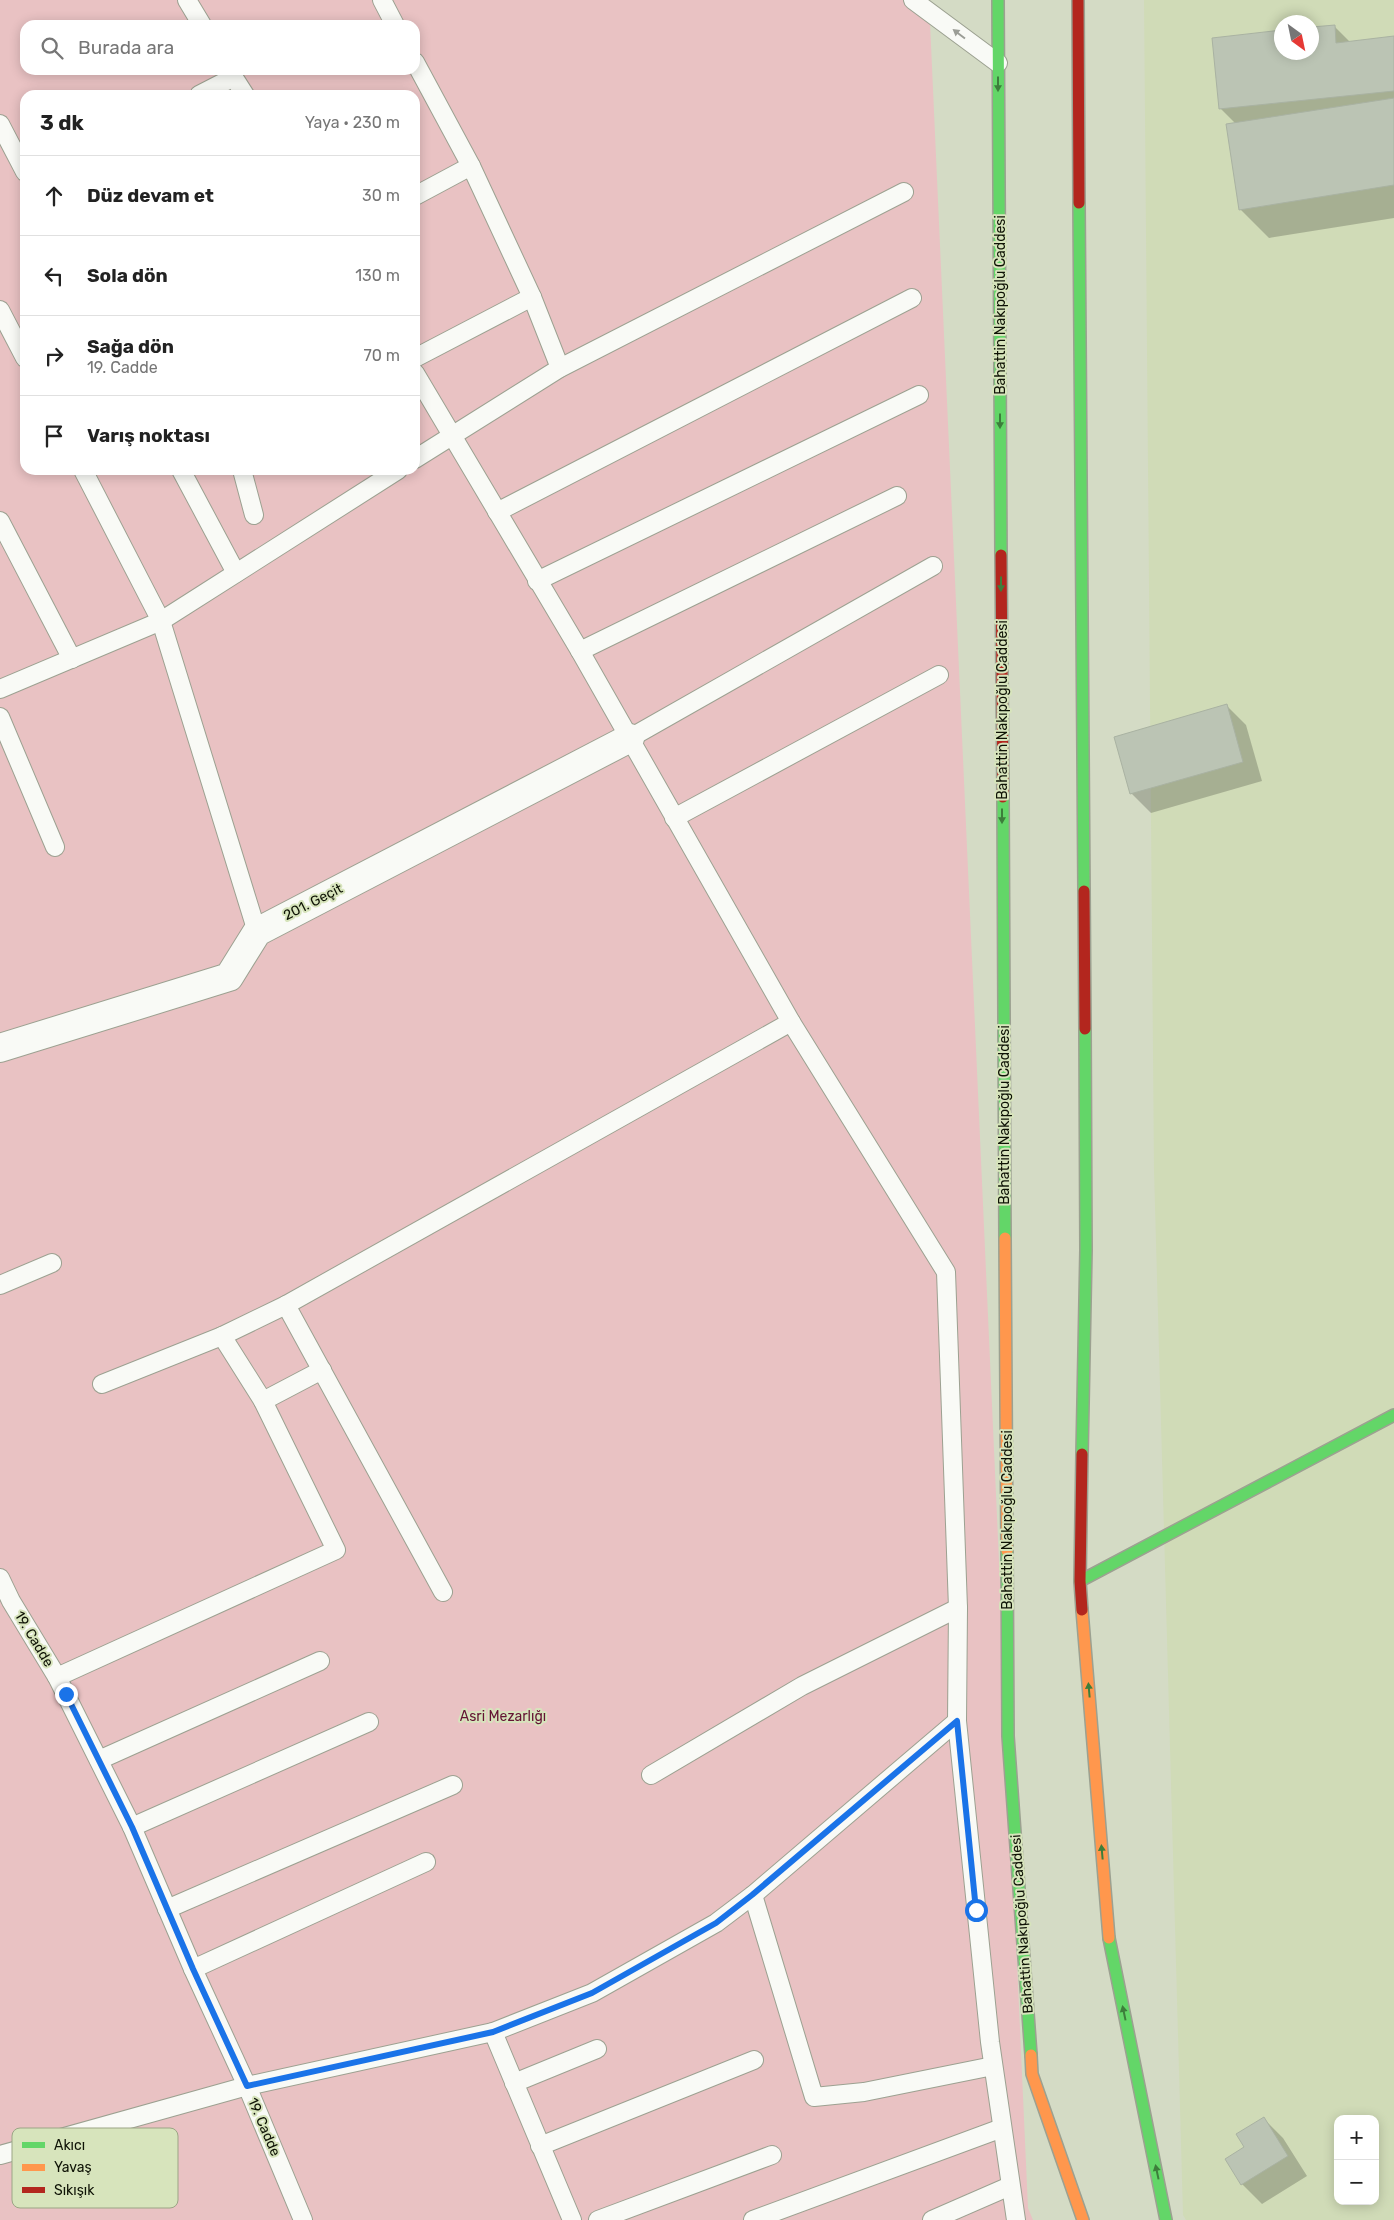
<!DOCTYPE html>
<html lang="tr">
<meta charset="utf-8">
<style>
body{margin:0;font-family:Rubik,sans-serif;background:#f2f2f2;color:#222}
.controls{position:absolute;right:15px;bottom:15px;display:grid;overflow:hidden;border-radius:10px;box-shadow:0 2px 12px #0003}
.controls button{width:45px;height:45px;display:grid;place-items:center;padding:0;border:0;border-bottom:1px solid #e0e0e0;background:#fff;color:#222;font:25px sans-serif}
.compass{position:absolute;left:1274px;top:15px;width:45px;height:45px;border-radius:50%;background:#fff;box-shadow:0 2px 12px #0003;rotate:147deg}
.stop{position:absolute;width:15px;height:15px;margin:-11px;border:4px solid #1a73e8;border-radius:50%;background:#fff}
.stop.end{background:#1a73e8;border-color:#fff;box-shadow:0 1px 5px #0008}
.list{margin:0;padding:0;list-style:none}
h2{display:flex;justify-content:space-between;align-items:center;height:65px;margin:0;padding:0 20px;font-size:21px}
h2 small{font-size:16px;font-weight:400;color:#767676}
.list li{display:grid;grid-template-columns:32px 1fr auto;gap:15px;align-items:center;box-sizing:border-box;height:80px;padding:0 20px;border-top:1px solid #e0e0e0}
.list b{display:block;font-size:19px;white-space:nowrap}
.list p{margin:0;font-size:16px;white-space:nowrap;color:#767676}
.list em{font-size:16px;font-style:normal;color:#767676}
.icon{flex:none;width:28px;height:28px;fill:none;stroke:currentColor;stroke-width:2;stroke-linecap:round;stroke-linejoin:round}
.map{position:relative;flex:none;width:1394px;height:2220px;overflow:hidden}
.search{position:absolute;background:#fff;box-shadow:0 2px 12px #0003;left:20px;top:20px;width:400px;height:55px;display:flex;align-items:center;gap:12px;box-sizing:border-box;padding:0 18px;border-radius:15px;color:#767676;font-size:19px}
.panel{position:absolute;background:#fff;box-shadow:0 2px 12px #0003;left:20px;top:90px;width:400px;height:385px;border-radius:15px}
.map>svg:first-child{display:block}
</style>
<div class="map">
<svg width="1394" height="2220" viewBox="0 0 1394 2220">
<rect width="100%" height="100%" fill="#d4dbc5"/>
<!-- built -->
<path fill="#d0dbb7" fill-rule="evenodd" d="M 1144,0 L 1394,0 L 1394,2220 L 1186,2220 L 1183,2215 L 1154,1170 ZM 1282,22 L 1312,22 L 1312,52 L 1282,52 ZM 1338,2119 L 1375,2119 L 1375,2201 L 1338,2201 Z"/>
<!-- green -->
<path fill="#e9c2c3" fill-rule="evenodd" d="M 0,0 L 929,0 L 1028,2208 L 1033,2220 L 0,2220 ZM 25,25 L 415,25 L 415,70 L 25,70 ZM 25,95 L 415,95 L 415,470 L 25,470 Z"/>
<!-- shadow -->
<g fill="#0003">
<polygon points="1334,26 1350,42 1394,37 1394,218 1269,238 1240,209 1236,124 1220,108 1282,52 1312,52 1312,29"/>
<polygon points="1226,705 1246,725 1262,781 1151,813 1131,793"/>
<polygon points="1264,2119 1283,2138 1307,2176 1262,2204 1242,2184 1227,2159 1246,2148"/>
</g>
<!-- building -->
<g fill="#bbc4b4" stroke="#a9b2a2">
<polygon points="1335,25 1336,43 1394,36 1394,91 1219,109 1212,38 1282,30 1282,52 1312,52 1312,27"/>
<polygon points="1394,98 1394,185 1239,210 1226,124"/>
<polygon points="1227,704 1243,762 1130,794 1114,737"/>
<polygon points="1264,2117 1288,2156 1241,2185 1225,2159 1244,2147 1236,2134"/>
</g>
<g fill="none" stroke-linecap="round" stroke-linejoin="round">
<defs>
<g id="lane">
<polyline points="187,0 202,25"/>
<polyline points="382,0 395,25"/>
<polyline points="913,0 998,63"/>
<polyline points="415,62 471,166 532,297 560,368"/>
<polyline points="229,70 245,95"/>
<polyline points="199,95 234,77"/>
<polyline points="0,124 25,172"/>
<polyline points="415,196 471,166"/>
<polyline points="0,310 25,358"/>
<polyline points="415,358 532,297"/>
<polyline points="415,373 580,651 791,1022 946,1272 958,1608 957,1721 990,2042 1016,2220"/>
<polyline points="415,459 560,368 904,192"/>
<polyline points="83,470 161,621 257,932"/>
<polyline points="181,470 236,573"/>
<polyline points="242,470 254,515"/>
<polyline points="497,512 912,298"/>
<polyline points="0,521 72,659"/>
<polyline points="537,581 919,395"/>
<polyline points="580,651 897,496"/>
<polyline points="0,689 161,621 398,470"/>
<polyline points="0,717 55,847"/>
<polyline points="630,738 933,566"/>
<polyline points="674,818 939,675"/>
<polyline points="0,1285 52,1263"/>
<polyline points="286,1305 443,1592"/>
<polyline points="102,1384 222,1336 286,1305 791,1022"/>
<polyline points="263,1401 322,1370"/>
<polyline points="0,1578 11,1601 57,1677 132,1827 193,1969 247,2086 303,2220"/>
<polyline points="57,1677 336,1550 263,1401 222,1336"/>
<polyline points="99,1760 320,1661"/>
<polyline points="651,1775 802,1686 958,1608"/>
<polyline points="132,1827 369,1722"/>
<polyline points="753,1895 814,2097 864,2092 993,2066"/>
<polyline points="167,1909 453,1785"/>
<polyline points="193,1969 426,1862"/>
<polyline points="493,2032 572,2220"/>
<polyline points="514,2083 597,2049"/>
<polyline points="540,2146 754,2060"/>
<polyline points="0,2155 247,2086 493,2032 592,1993 716,1923 753,1895 957,1721"/>
<polyline points="598,2220 772,2155"/>
<polyline points="753,2220 1002,2128"/>
<polyline points="932,2220 1010,2186"/>
</g>
<polyline id="street" points="0,1048 229,977 257,932 630,738"/>
<g id="fast">
<polyline points="998,0 1001,555"/>
<polyline points="1079,203 1084,891"/>
<polyline points="1003,797 1005,1238"/>
<polyline points="1082,1454 1086,1250 1085,1029"/>
<polyline points="1007,1551 1008,1736 1031,2055"/>
<polyline points="1080,1581 1394,1415"/>
<polyline points="1109,1938 1166,2220"/>
</g>
<g id="slow">
<polyline points="1005,1238 1007,1551"/>
<polyline points="1082,1610 1109,1938"/>
<polyline points="1031,2055 1032,2074 1083,2220"/>
</g>
<g id="jam">
<polyline points="1078,0 1079,203"/>
<polyline points="1001,555 1003,797"/>
<polyline points="1084,891 1085,1029"/>
<polyline points="1082,1454 1080,1581 1082,1610"/>
</g>
</defs>
<!-- lane casing -->
<use href="#lane" stroke="#9ca191" stroke-width="20"/>
<!-- street casing -->
<use href="#street" stroke="#9ca191" stroke-width="30"/>
<!-- fast casing -->
<use href="#fast" stroke="#9ca191" stroke-width="14"/>
<!-- slow casing -->
<use href="#slow" stroke="#9ca191" stroke-width="14"/>
<!-- jam casing -->
<use href="#jam" stroke="#9ca191" stroke-width="14"/>
<!-- lane -->
<use href="#lane" stroke="#f9faf6" stroke-width="18"/>
<!-- street -->
<use href="#street" stroke="#f9faf6" stroke-width="28"/>
<!-- fast -->
<use href="#fast" stroke="#63d668" stroke-width="11"/>
<!-- slow -->
<use href="#slow" stroke="#ff974d" stroke-width="11"/>
<!-- jam -->
<use href="#jam" stroke="#b3261e" stroke-width="11"/>
</g>
<!-- one-way arrows -->
<defs><path id="oneway-solid" d="M-6-.8H1V-3.2L6.5 0L1 3.2V.8H-6Z" transform="scale(1.25)"/></defs>
<use fill="#9b9d96" href="#oneway-solid" transform="translate(959 34) rotate(-143)"/>
<g fill="#3d7e3b">
<use href="#oneway-solid" transform="translate(998 84) rotate(90)"/>
<use href="#oneway-solid" transform="translate(1000 421) rotate(90)"/>
<use href="#oneway-solid" transform="translate(1001 584) rotate(90)"/>
<use href="#oneway-solid" transform="translate(1002 816) rotate(90)"/>
<use href="#oneway-solid" transform="translate(1089 1690) rotate(-95)"/>
<use href="#oneway-solid" transform="translate(1102 1852) rotate(-95)"/>
<use href="#oneway-solid" transform="translate(1124 2013) rotate(-102)"/>
<use href="#oneway-solid" transform="translate(1157 2172) rotate(-102)"/>
</g>
<g fill="none" stroke-linecap="round" stroke-linejoin="round">
<!-- route -->
<polyline stroke="#1a73e8" stroke-width="6" points="66,1694 132,1827 193,1969 247,2086 493,2032 592,1993 716,1923 752,1895 957,1721 976,1910"/>
</g>
<g text-anchor="middle" dominant-baseline="central" stroke-width="4" stroke-linejoin="round" paint-order="stroke">
<!-- street labels -->
<g font-size="14" fill="#0e1205" stroke="#d7e4bc">
<text transform="translate(1000 305) rotate(-90)">Bahattin Nakıpoğlu Caddesi</text>
<text transform="translate(1002 710) rotate(-90)">Bahattin Nakıpoğlu Caddesi</text>
<text transform="translate(313 902) rotate(-27)">201. Geçit</text>
<text transform="translate(1004 1115) rotate(-90)">Bahattin Nakıpoğlu Caddesi</text>
<text transform="translate(1007 1520) rotate(-90)">Bahattin Nakıpoğlu Caddesi</text>
<text transform="translate(34 1639) rotate(59)">19. Cadde</text>
<text transform="translate(1022 1924) rotate(-94)">Bahattin Nakıpoğlu Caddesi</text>
<text transform="translate(264 2127) rotate(67)">19. Cadde</text>
</g>
<!-- park labels -->
<g font-size="14" fill="#641333" stroke="#d7e4bc">
<text x="503" y="1716">Asri Mezarlığı</text>
</g>
</g>
<!-- legend -->
<rect x="12" y="2128" width="166" height="80" rx="8" fill="#d7e4bc" stroke="#9ba585" stroke-width="1"/>
<rect x="22" y="2142" width="23" height="6" fill="#63d668"/>
<rect x="22" y="2164" width="23" height="7" fill="#ff974d"/>
<rect x="22" y="2187" width="23" height="6" fill="#b3261e"/>
<g font-size="14" fill="#0e1205">
<text x="54" y="2150">Akıcı</text>
<text x="54" y="2172">Yavaş</text>
<text x="54" y="2195">Sıkışık</text>
</g>
</svg>
<div class="controls">
<button>+</button>
<button>−</button>
</div>
<svg class="compass" viewBox="-18 -18 36 36"><path d="M0-13l5 13h-10z" fill="#e53935"/><path d="M0 13l5-13h-10z" fill="#767676"/></svg>
<div class="stop" style="left:976px;top:1910px"></div>
<div class="stop end" style="left:66px;top:1694px"></div>
<div class="search"><svg class="icon" aria-label="search" viewBox="0 0 24 24"><circle cx="10" cy="10" r="6"/><path d="M15 15l6 6"/></svg>Burada ara</div>
<section class="panel">
<h2>3 dk<small>Yaya · 230 m</small></h2>
<ul class="list">
<li><svg class="icon" aria-label="ahead" viewBox="0 0 24 24"><path d="M12 20V5M6 11l6-6 6 6"/></svg><div><b>Düz devam et</b></div><em>30 m</em></li>
<li><svg class="icon" aria-label="left" viewBox="0 0 24 24"><path d="M17 20v-9H6M10 6l-5 5 5 5"/></svg><div><b>Sola dön</b></div><em>130 m</em></li>
<li><svg class="icon" aria-label="right" viewBox="0 0 24 24"><path d="M7 20v-9h11M14 6l5 5-5 5"/></svg><div><b>Sağa dön</b><p>19. Cadde</p></div><em>70 m</em></li>
<li><svg class="icon" aria-label="arrive" viewBox="0 0 24 24"><path d="M6 21V4h12l-3 4 3 4H6"/></svg><div><b>Varış noktası</b></div></li>
</ul>
</section>
</div>
